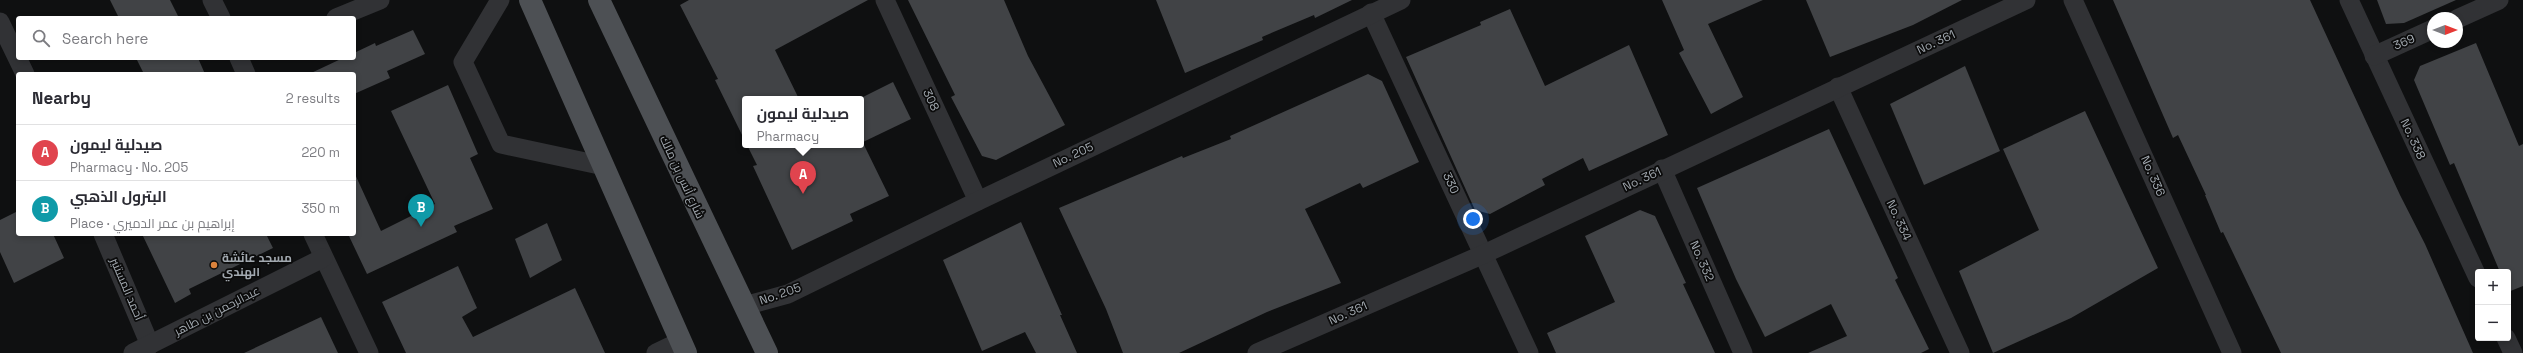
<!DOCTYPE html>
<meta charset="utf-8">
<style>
body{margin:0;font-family:"Space Grotesk",Cairo,sans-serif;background:#f7f7f7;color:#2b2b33}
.controls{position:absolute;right:12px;bottom:12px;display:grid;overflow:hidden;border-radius:4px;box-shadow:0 2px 6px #0003}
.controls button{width:36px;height:36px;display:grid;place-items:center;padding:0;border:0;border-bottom:1px solid #e1e1e2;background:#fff;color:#2b2b33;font:20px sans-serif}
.compass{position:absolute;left:2427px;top:12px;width:36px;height:36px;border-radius:50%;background:#fff;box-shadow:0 2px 6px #0003;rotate:90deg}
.you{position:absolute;left:1473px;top:219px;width:14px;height:14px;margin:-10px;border:3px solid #fff;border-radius:50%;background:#1a73e8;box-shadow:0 0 0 6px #1a73e833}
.badge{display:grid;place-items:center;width:26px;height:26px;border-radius:50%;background:#7b5337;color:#fff;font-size:13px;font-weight:700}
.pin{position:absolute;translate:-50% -33px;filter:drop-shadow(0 1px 2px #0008)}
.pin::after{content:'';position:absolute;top:21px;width:14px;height:12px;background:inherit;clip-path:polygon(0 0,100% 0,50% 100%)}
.popup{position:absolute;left:742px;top:96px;width:122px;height:52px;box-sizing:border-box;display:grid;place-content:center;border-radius:4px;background:#fff;filter:drop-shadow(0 1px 3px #0005);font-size:13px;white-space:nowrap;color:#7c7c81}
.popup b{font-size:15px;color:#2b2b33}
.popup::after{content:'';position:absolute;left:50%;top:100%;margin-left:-8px;border:8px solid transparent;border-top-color:#fff}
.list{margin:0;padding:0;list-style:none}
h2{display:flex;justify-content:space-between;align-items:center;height:52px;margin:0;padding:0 16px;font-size:17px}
h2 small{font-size:13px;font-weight:400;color:#7c7c81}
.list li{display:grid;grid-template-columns:26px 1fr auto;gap:12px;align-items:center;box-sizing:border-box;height:56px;padding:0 16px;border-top:1px solid #e1e1e2}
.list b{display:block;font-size:15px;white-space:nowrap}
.list p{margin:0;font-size:13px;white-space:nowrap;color:#7c7c81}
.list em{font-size:13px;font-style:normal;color:#7c7c81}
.icon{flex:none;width:22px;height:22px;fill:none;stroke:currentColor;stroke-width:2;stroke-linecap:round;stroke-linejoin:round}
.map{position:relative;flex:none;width:2523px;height:353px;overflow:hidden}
.search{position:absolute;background:#fff;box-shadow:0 2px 6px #0003;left:16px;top:16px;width:340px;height:44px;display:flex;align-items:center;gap:10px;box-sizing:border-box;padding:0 14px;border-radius:4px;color:#7c7c81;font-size:15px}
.panel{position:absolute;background:#fff;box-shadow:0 2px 6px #0003;left:16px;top:72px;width:340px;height:164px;border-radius:4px}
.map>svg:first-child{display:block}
</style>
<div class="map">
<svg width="2523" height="353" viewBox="0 0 2523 353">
<rect width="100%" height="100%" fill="#0f1011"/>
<!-- building -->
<g fill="#414346">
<polygon points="110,0 170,0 179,18 119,18"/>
<polygon points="689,0 868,0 775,50 799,99 745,99 745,141 715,80 718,79 680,5"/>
<polygon points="908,0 1004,0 1028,56 1065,125 996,160 982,156 951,97 955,95"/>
<polygon points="1156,0 1352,0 1315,18 1314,15 1262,37 1263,40 1185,73"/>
<polygon points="1662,0 1763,0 1708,24 1743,97 1711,114 1679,53 1684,50"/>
<polygon points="1806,0 1962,0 1913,25 1830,57"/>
<polygon points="2113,0 2310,0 2400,195 2425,244 2473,353 2281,353 2223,232 2221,233 2205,195 2206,195 2178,135 2173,138"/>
<polygon points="2377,0 2456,0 2404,23 2386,24"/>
<polygon points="1510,9 1545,86 1629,45 1668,135 1589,171 1583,158 1542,179 1545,185 1490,214 1475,210 1406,57 1481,25 1480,22"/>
<polygon points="413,30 425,54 387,71 390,78 354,94 354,74 309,74 343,58 354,58 354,53 375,43 376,46"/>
<polygon points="2476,43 2519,146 2523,144 2523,286 2508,292 2508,272 2500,272 2454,163 2450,165 2414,80 2420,66"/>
<polygon points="136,58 198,58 205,74 144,74"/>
<polygon points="1965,66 2000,151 1924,185 1890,104"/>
<polygon points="1368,74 1382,81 1419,162 1363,188 1360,183 1305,209 1341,283 1267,312 1179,353 1123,353 1106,309 1059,208 1182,156 1183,158 1231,139 1230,136"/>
<polygon points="893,82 911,119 861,143 861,98"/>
<polygon points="448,85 478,154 470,158 493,209 454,226 457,232 367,274 348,234 354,234 354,172 381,231 435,204 391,111"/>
<polygon points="2085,111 2158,268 2071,318 1993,353 1959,271 2039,230 2003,149"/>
<polygon points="1829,129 1898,278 1895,280 1929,349 1921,353 1808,353 1847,336 1831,304 1765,337 1736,279 1697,188"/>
<polygon points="747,145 864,145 889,196 850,214 853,221 792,250 753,166 757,165"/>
<polygon points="1640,210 1655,216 1686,283 1683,284 1715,353 1556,353 1547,333 1615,302 1585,236"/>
<polygon points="18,211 18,234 53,234 64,258 14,283 0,252 0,220"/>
<polygon points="1021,222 1062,315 1060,315 1077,353 1036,353 1025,332 982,351 943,260"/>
<polygon points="547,223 562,260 530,278 515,239"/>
<polygon points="142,234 266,234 273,248 189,289 191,294 175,303"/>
<polygon points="458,266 477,308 462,317 473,337 575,288 605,353 406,353 382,302"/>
<polygon points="321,317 338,353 244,353"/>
</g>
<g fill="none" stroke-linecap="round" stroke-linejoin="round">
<!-- minor -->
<g stroke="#313235" stroke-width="19">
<polyline points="212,0 221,18"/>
<polyline points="500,0 463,62 501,144 604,166"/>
<polyline points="885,0 978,201"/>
<polyline points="2073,0 2232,353"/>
<polyline points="2349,0 2478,278"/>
<polyline points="1371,13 1529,353"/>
<polyline points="336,18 380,0"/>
<polyline points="2457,19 2499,0"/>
<polyline points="0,22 25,74"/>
<polyline points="2374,56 2433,29"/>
<polyline points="239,58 246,74"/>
<polyline points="1838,87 1960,353"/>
<polyline points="1662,169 1743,353"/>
<polyline points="103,234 150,345"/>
<polyline points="313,234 369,353"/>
<polyline points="744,306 788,294 978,201 1401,0"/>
<polyline points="2506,338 2513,353"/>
<polyline points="133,353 323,258"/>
<polyline points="656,353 681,341"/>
<polyline points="1257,353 1484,254 2026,0"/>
</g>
<!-- major -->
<g stroke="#4d5054" stroke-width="22">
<polyline points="530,0 686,353"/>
<polyline points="599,0 767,353"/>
</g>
</g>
<!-- markers -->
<circle fill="#dc833c" stroke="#0b0b0b" stroke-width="1.5" cx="214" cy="265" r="4"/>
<g text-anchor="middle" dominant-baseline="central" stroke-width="3.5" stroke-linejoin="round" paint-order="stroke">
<!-- street labels -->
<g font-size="12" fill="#a2a9b0" stroke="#0b0b0b">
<text transform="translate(1936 42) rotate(-25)">No. 361</text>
<text transform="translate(2404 42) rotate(-24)">369</text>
<text transform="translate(931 100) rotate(65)">308</text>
<text transform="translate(2413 139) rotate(65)">No. 338</text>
<text transform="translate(1073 155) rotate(-25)">No. 205</text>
<text transform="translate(2153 176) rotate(66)">No. 336</text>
<text transform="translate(682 177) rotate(65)">شارع أنس بن مالك</text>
<text transform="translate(1642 179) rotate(-25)">No. 361</text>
<text transform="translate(1451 183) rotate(65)">330</text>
<text transform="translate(1899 220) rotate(65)">No. 334</text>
<text transform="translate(1702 261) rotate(66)">No. 332</text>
<text transform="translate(127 289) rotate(67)">أحمد المستنير</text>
<text transform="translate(780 294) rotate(-19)">No. 205</text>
<text transform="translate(217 311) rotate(-27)">عبدالرحمن بن طاهر</text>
<text transform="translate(1348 313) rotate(-24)">No. 361</text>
</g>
<!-- poi labels -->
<g font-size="12" font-weight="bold" fill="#a2a9b0" stroke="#0b0b0b" text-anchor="start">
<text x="222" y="258">مسجد عائشة<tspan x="222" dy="14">الهندي</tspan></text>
</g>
</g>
</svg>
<div class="controls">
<button>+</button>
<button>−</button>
</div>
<svg class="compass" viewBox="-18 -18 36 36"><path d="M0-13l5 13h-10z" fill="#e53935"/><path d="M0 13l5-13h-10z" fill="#7c7c81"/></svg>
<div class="you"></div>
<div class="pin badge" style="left:803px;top:194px;background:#e0444e">A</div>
<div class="popup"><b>صيدلية ليمون</b>Pharmacy</div>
<div class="pin badge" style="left:421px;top:227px;background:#0f9aa8">B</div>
<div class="search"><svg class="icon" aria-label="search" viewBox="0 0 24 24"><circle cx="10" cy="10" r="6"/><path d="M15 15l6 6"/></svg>Search here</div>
<section class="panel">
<h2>Nearby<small>2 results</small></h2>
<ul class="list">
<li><span class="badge" style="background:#e0444e">A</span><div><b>صيدلية ليمون</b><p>Pharmacy · No. 205</p></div><em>220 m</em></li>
<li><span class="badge" style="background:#0f9aa8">B</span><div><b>البترول الذهبي</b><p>Place · إبراهيم بن عمر الدميري</p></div><em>350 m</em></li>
</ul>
</section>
</div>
